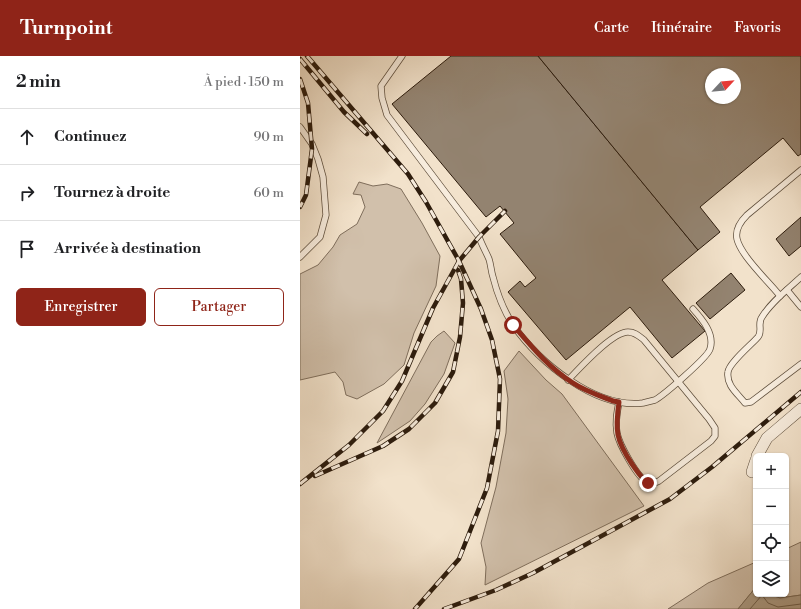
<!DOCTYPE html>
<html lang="fr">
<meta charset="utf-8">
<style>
body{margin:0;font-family:"Libre Bodoni",serif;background:#f2f2f2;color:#202124}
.controls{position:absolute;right:12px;bottom:12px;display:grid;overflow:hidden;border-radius:6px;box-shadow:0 1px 3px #0004}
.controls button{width:36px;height:36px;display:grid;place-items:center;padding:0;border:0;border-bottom:1px solid #e0e0e0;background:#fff;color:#202124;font:20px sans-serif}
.compass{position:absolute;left:405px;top:12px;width:36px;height:36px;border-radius:50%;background:#fff;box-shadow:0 1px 3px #0004;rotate:64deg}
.stop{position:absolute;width:12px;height:12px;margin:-9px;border:3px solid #8f2418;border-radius:50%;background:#fff}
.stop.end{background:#8f2418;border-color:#fff;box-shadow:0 1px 4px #0008}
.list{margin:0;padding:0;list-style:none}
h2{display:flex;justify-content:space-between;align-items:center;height:52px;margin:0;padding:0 16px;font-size:17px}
h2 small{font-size:13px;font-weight:400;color:#757577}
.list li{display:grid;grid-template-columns:26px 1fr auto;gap:12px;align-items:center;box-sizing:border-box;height:56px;padding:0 16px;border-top:1px solid #e0e0e0}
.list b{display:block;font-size:15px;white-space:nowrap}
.list em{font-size:13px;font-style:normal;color:#757577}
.actions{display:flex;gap:8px;padding:12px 16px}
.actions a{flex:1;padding:9px 0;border:1px solid #8f2418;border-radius:6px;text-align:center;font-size:14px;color:#8f2418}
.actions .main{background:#8f2418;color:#fff}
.icon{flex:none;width:22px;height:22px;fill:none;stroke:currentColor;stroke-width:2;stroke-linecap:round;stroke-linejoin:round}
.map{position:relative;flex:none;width:501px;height:553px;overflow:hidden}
header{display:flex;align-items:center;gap:24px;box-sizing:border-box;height:56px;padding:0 20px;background:#8f2418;color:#fff}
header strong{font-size:19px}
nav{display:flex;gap:22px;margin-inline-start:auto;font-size:14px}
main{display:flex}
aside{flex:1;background:#fff}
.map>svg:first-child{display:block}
</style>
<header>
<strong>Turnpoint</strong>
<nav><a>Carte</a><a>Itinéraire</a><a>Favoris</a></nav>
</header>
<main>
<aside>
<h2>2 min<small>À pied · 150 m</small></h2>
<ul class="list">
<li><svg class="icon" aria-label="ahead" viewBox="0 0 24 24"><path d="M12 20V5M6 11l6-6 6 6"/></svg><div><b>Continuez</b></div><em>90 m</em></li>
<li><svg class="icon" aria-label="right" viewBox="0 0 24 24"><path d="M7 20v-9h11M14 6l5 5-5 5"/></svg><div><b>Tournez à droite</b></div><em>60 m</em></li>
<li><svg class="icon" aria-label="arrive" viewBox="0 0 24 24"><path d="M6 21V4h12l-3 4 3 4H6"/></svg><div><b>Arrivée à destination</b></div></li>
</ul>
<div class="actions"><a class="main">Enregistrer</a><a>Partager</a></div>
</aside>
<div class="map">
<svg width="501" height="553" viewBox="0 0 501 553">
<rect width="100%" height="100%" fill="#f2e2cb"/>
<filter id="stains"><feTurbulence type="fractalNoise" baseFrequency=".005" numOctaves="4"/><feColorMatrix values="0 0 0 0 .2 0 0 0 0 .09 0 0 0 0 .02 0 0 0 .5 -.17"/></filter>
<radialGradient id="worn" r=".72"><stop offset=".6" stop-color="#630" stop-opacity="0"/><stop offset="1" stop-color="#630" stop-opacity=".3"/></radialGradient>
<!-- green -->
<g fill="#d1c0ab" stroke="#7f6e5c">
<polygon points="59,126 73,130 87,128 101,133 122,167 140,200 136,230 114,277 104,309 84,328 57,343 46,339 43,326 35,316 0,324 0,218 18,209 33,191 40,179 57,168 65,151 61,139 53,138"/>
<polygon points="144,275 155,287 144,318 125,348 110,365 77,387 131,286 137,280"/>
<polygon points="219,295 246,324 262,338 344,450 185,529 186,511 181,487 196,431 206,377 208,343 204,315"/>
<polygon points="501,486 501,539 480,542 468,538 486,538 486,493"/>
<polygon points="456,506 456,531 438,553 368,553 408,527"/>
</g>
<!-- water -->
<polygon fill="#af9f8a" stroke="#7b6b58" points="456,531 456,538 468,538 480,542 501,539 501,553 438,553"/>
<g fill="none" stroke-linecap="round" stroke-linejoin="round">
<!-- shore -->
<polyline stroke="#6e5e4c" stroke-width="1" points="450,553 462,539 468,547 478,551 501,548"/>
</g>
<!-- building -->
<g fill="#938370" stroke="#2d1c0d" fill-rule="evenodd">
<polygon points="151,0 238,0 398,194 362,224 405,275 372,302 330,251 266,304 208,236 220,225 225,231 236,222 200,178 214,167 200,150 186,161 92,48"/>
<path d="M 238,0 L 501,0 L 501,98 L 498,100 L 483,82 L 400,151 L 420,176 L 398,194 ZM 411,18 L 435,18 L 435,42 L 411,42 Z"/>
<polygon points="501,161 501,190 489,200 476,183"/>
<polygon points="431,217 445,234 410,263 396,247"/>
</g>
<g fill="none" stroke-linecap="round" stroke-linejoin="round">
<defs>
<g id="service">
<path d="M 102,0 L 81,30 L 82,42 L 87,59 L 179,181 C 182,189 186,196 189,203 C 191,209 191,215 193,221 C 197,237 204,255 213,269 C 239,306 295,353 343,347 C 347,346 351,345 355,344 C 364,339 408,301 410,293 C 415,278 402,263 393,253"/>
<polyline points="0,71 12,88 18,103 23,121 26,159 20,181 0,201"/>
<path d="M 501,221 C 488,233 471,246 462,261 C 457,267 463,275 458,281 C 451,289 429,307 428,316 C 426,329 437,337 445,347 L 451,346 L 501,308"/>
<polyline points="487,234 501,251"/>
<path d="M 480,240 C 469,226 441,200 437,183 C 435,174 441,165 447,159 L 501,114"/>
<path d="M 268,324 C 280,312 312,276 328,276 C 335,276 339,280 344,284 L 409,363 L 415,372 L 415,380 L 411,385 L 359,425 C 355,427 351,429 347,426 C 337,421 319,388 317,377 C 315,366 317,356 319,346"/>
</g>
<g id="minor">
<polyline points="457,400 467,382 501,353"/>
<polyline points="452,416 456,404"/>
</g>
</defs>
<!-- service casing -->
<use href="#service" stroke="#5e4e3c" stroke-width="7"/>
<!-- minor casing -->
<use href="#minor" stroke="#5e4e3c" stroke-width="12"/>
<!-- service -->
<use href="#service" stroke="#f7ecdd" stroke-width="5.5"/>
<!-- minor -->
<use href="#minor" stroke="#f7ecdd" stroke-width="11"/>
<defs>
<g id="rail">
<polyline points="7,0 108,118 126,146 159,205 181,253 192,284 200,323 198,375 187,432 159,503 115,553"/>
<polyline points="0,3 44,56 67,78"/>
<polyline points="0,23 8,47 12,93 6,139 0,151"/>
<polyline points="15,420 83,390 109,373 135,347 153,316 160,281 163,247 161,223 158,214"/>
<polyline points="0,428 49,389 83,355 102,325 133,252 159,205 179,181 205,155"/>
<polyline points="144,553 196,534 233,517 370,443 412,411 501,336"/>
</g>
</defs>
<!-- rail casing -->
<use href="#rail" stroke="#2d1c0d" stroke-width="4.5"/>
<!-- rail -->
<use href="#rail" stroke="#f7ecdd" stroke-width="3" stroke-dasharray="9" stroke-linecap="butt"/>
</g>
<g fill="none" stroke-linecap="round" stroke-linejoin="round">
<!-- route -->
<path stroke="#8f2418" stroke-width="5" d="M 213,269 C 231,290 249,312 273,327 C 285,335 300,340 313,345 L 319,346 C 315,375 316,384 332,408 C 337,415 341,422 348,427"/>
</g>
<rect width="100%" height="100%" filter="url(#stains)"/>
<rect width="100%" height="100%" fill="url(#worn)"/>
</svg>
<div class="controls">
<button>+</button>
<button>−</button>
<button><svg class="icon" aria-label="locate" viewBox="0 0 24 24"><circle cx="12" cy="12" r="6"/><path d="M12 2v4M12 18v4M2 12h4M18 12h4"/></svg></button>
<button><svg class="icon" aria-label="layers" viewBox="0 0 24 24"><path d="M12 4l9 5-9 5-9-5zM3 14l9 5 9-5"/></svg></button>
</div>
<svg class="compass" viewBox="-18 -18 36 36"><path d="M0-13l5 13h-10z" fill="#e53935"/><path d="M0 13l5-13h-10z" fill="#757577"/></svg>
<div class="stop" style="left:213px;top:269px"></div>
<div class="stop end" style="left:348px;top:427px"></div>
</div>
</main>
